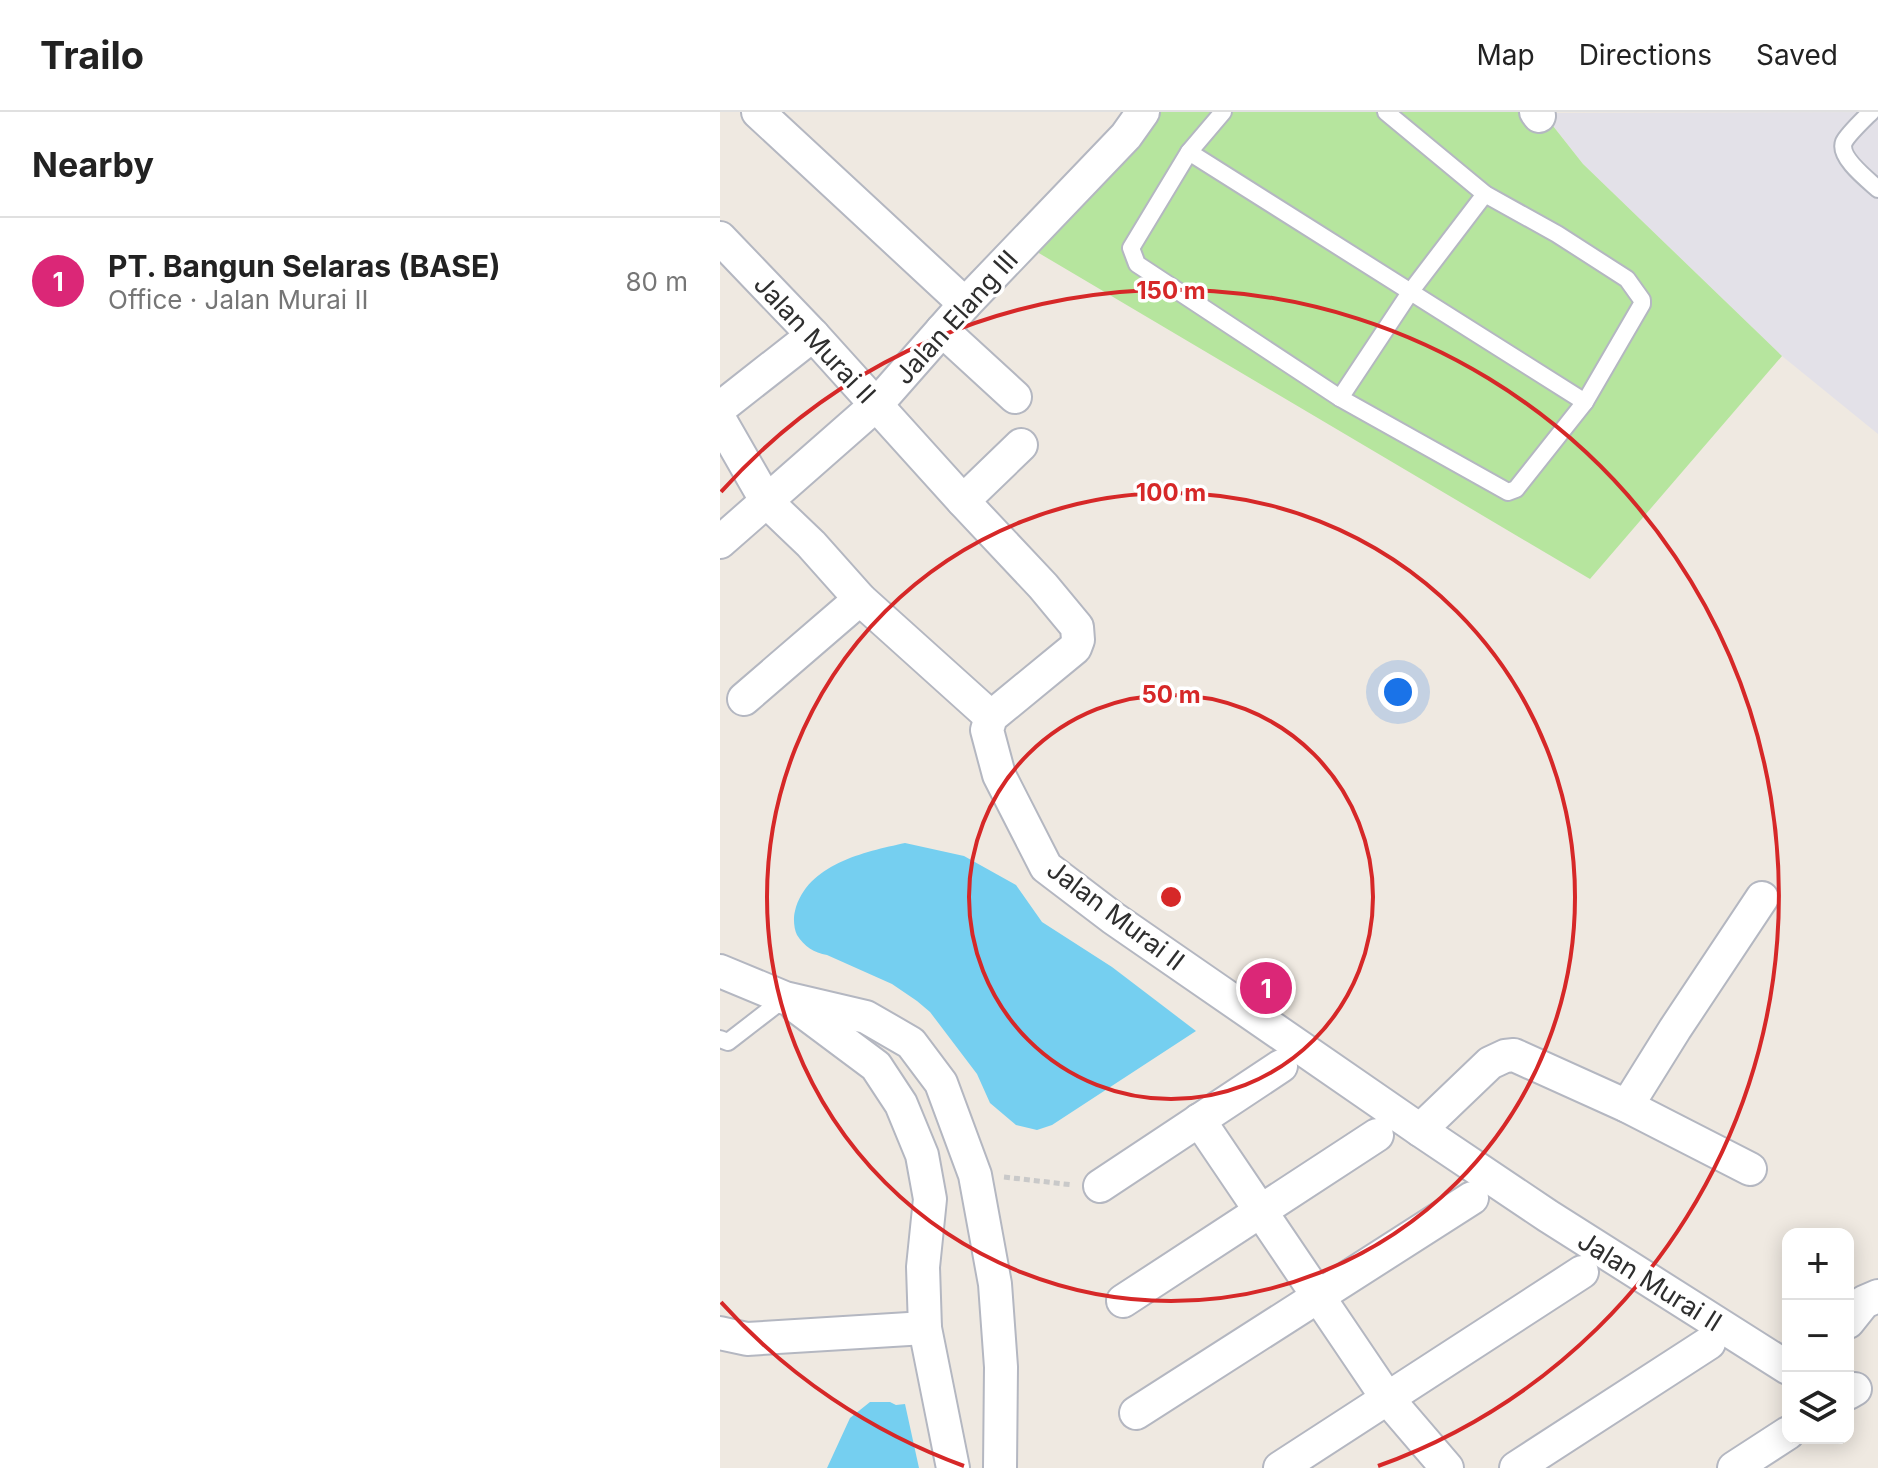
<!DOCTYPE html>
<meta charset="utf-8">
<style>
body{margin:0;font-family:Inter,sans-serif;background:#f2f2f2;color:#222}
.controls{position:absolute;right:24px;bottom:24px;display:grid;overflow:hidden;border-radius:16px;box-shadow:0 4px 20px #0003}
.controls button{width:72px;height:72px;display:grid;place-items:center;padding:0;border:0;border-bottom:2px solid #e0e0e0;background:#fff;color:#222;font:40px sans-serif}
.you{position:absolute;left:678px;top:580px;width:28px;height:28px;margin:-20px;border:6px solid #fff;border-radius:50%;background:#1a73e8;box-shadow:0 0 0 12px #1a73e833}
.badge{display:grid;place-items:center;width:52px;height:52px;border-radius:50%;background:#db2777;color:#fff;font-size:26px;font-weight:700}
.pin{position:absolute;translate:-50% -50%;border:4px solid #fff;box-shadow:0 2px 8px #0006}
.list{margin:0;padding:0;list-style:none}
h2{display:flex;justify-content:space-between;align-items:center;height:104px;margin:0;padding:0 32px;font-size:34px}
h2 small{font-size:26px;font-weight:400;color:#767676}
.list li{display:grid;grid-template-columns:52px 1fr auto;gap:24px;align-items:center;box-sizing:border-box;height:128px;padding:0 32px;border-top:2px solid #e0e0e0}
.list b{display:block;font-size:30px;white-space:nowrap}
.list p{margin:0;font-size:26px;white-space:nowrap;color:#767676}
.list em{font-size:26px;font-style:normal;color:#767676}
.icon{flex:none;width:44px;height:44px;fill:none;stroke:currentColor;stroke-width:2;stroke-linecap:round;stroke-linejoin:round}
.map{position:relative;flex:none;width:1158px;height:1356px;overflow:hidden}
header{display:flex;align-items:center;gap:48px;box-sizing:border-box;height:112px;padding:0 40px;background:#fff;border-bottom:2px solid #e0e0e0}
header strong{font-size:38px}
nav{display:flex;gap:44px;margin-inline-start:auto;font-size:28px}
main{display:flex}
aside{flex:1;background:#fff}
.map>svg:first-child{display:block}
</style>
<header>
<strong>Trailo</strong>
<nav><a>Map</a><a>Directions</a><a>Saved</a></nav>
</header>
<main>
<aside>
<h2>Nearby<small></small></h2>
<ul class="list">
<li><span class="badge">1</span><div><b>PT. Bangun Selaras (BASE)</b><p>Office · Jalan Murai II</p></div><em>80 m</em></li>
</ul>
</aside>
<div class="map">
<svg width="1158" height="1356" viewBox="0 0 1158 1356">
<rect width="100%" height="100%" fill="#efe9e1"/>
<!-- industrial -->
<polygon fill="#e3e1e8" points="1158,0 1158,322 1062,244 863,52 823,1"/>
<!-- green -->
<polygon fill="#b6e59e" points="419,0 822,0 863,52 1062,244 870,467 312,137"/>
<!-- water -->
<g fill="#75cff0">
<path d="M 185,731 L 244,744 L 296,773 L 322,810 L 392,855 L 476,919 L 332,1013 L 317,1018 L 296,1013 L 270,991 L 257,962 L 210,900 L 197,889 L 172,872 L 107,843 C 94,841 84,834 77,823 C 74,817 73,806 75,799 C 87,752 144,740 185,731 Z"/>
<polygon points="150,1290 170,1290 176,1293 185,1292 199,1356 107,1356 130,1306"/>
</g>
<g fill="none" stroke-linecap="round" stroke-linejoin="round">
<defs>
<g id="lane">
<polyline points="503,0 469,40 411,136 417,152 620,286 788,380 796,377 865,290 922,192 922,188 907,167 837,122 765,82 666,0"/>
<path d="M 1151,0 C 1144,7 1128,22 1124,30 C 1118,45 1148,68 1158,77"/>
<polyline points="469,40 865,290"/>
<polyline points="620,286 691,179 765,82"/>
<polyline points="0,927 8,930 65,886"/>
</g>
<g id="street">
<polyline points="38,0 245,192"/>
<polyline points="816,0 819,4"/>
<polyline points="0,126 93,223 243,389 323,474 357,515 358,528 355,536 271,605 267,618 279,663 326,755 393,806 700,1018 828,1104 1068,1256"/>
<polyline points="222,218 295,285"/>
<polyline points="0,296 93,223"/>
<polyline points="0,308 47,390 91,432 140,487 271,605"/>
<polyline points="243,389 301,333"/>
<polyline points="0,430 157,292 245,192 406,24 423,0"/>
<polyline points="24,587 140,487"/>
<polyline points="0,859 65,886 146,905 191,931 221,971 255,1063 275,1172 281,1255 280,1356"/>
<polyline points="77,895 156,954 181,992 202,1043 210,1087 203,1155 205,1216 233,1356"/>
<polyline points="907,994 955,917 1042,786"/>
<polyline points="479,1008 667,1286 727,1356"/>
<polyline points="700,1018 770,951 785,944 794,943 907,994 1030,1057"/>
<polyline points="380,1074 561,954"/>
<polyline points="403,1189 657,1023"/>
<polyline points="1128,1210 1144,1190 1158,1184"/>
<polyline points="0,1221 27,1227 205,1216"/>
<polyline points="1128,1281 1135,1277"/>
<polyline points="416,1301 752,1086"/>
<polyline points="560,1356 862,1160"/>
<polyline points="796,1356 989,1231"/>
<polyline points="1014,1356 1068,1321"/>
</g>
</defs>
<!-- lane casing -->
<use href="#lane" stroke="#b4b7c1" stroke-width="20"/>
<!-- street casing -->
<use href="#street" stroke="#b4b7c1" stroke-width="36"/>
<!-- path -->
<polyline stroke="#c9c9c9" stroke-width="5" stroke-dasharray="6 4" stroke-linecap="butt" points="284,1065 353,1073"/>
<!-- lane -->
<use href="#lane" stroke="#fff" stroke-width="16"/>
<!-- street -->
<use href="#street" stroke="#fff" stroke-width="32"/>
</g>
<!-- distance rings -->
<g fill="none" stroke="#d62828" stroke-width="4">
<circle cx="451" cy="785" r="202"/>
<circle cx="451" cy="785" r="404"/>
<path d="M244 1354A606 606 0 0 1 1 1190M1 380A606 606 0 1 1 658 1354"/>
</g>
<g text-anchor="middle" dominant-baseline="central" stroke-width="7" stroke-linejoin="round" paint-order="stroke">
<!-- street labels -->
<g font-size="26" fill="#2e2e2e" stroke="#fff">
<text transform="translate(236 205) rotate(-48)">Jalan Elang III</text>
<text transform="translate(95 227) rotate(47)">Jalan Murai II</text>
<text transform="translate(396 803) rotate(37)">Jalan Murai II</text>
<text transform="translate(930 1169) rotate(32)">Jalan Murai II</text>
</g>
</g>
<circle cx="451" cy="785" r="12" fill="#d62828" stroke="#fff" stroke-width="4"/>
<g font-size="24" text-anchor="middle" font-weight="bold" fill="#d62828" stroke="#fff" stroke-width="7" stroke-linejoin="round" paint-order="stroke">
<text x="451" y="187">150 m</text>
<text x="451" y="389">100 m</text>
<text x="451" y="591">50 m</text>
</g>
</svg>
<div class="controls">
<button>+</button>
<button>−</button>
<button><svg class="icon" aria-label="layers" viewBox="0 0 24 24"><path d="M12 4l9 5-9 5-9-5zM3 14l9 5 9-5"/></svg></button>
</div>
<div class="you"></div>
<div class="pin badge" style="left:546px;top:876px">1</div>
</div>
</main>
